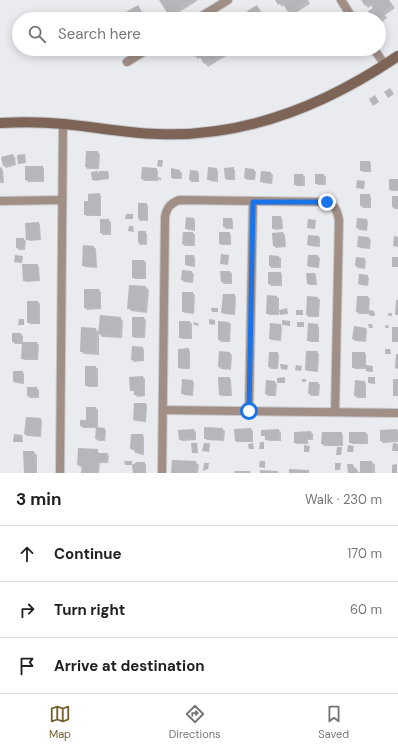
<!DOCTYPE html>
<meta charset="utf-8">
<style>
body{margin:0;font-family:"DM Sans",sans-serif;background:#f6f6f6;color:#202124}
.stop{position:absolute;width:12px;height:12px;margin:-9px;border:3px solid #1a73e8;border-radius:50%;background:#fff}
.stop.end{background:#1a73e8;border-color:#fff;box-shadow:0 1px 4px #0008}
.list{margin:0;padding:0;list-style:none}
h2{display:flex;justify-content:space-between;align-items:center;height:52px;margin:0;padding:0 16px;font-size:17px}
h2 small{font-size:13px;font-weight:400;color:#757577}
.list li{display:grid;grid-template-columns:26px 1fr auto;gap:12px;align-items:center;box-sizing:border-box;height:56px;padding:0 16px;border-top:1px solid #e0e0e0}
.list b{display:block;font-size:15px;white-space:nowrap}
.list em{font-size:13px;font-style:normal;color:#757577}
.icon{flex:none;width:22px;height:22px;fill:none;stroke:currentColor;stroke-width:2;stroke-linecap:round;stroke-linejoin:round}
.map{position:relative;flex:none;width:398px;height:473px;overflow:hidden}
.search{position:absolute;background:#fff;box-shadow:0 2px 10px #0003;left:12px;right:12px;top:12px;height:44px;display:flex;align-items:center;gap:10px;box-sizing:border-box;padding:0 14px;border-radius:22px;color:#757577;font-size:15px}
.sheet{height:220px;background:#fff}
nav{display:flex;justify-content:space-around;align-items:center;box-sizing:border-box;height:56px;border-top:1px solid #e0e0e0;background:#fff;font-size:11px;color:#757577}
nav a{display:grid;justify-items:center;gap:2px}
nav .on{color:#735f2e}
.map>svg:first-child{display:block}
</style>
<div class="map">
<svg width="398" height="473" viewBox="0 0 398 473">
<rect width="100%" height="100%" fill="#eaebef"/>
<!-- shadow -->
<g fill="#0003">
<polygon points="162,0 197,0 197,1 171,17 160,1"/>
<polygon points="277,0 308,0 310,4 292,15 285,5 282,7"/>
<polygon points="362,0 389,0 395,8 385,15 387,18 379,24 379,19 375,19 374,8 372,5 368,8"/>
<polygon points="257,6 265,18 247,19 251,16"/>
<polygon points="242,16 245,19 236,19"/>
<polygon points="191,49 222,49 226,56 208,67 201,57 198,59 195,56"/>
<polygon points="98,152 100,154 99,169 87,169 86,167"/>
<polygon points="13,156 15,157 16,165 6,168 4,166"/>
<polygon points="369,162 371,163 371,172 363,172 361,170"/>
<polygon points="42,167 44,168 44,182 28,182 26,180"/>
<polygon points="233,168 235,170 235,180 227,180 226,178"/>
<polygon points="0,169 3,170 4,183 0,183"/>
<polygon points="156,169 158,171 158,177 161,178 161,181 158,179 158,181 144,181 142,179"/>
<polygon points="216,169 218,171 218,182 210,181 208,179"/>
<polygon points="254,170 256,172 255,180 247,180 245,178"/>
<polygon points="180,171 182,173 182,179 174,179 172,178"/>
<polygon points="98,172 100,175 108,172 109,179 94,181"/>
<polygon points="198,172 199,174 199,182 191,182 190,180"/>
<polygon points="271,173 273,175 272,184 263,183 261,181"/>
<polygon points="303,175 305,177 305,186 297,186 295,184"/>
<polygon points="324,175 326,177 326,185 318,185 316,183"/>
<polygon points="398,180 398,191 391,191 390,189"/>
<polygon points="99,194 101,196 101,216 87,216 85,215 89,202"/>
<polygon points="369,195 371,197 371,208 363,208 361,206"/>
<polygon points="398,197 398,209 394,209 393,207"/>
<polygon points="146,204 148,206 148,221 140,221 139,219"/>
<polygon points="280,217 282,218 283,229 275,230 273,228"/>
<polygon points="194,219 195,220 195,231 188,230 186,228"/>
<polygon points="231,219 233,221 233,229 226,229 224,227"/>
<polygon points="109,220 111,222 111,235 103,235 101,233"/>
<polygon points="367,220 368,222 367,231 359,230 357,228"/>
<polygon points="38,223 40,225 41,240 29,241 27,239"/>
<polygon points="145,232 147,234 147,245 140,245 139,243"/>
<polygon points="184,233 193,233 195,235 195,246 185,246 183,244"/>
<polygon points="229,233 231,235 231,245 222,245 220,244"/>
<polygon points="283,233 285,235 286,247 276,248 274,246"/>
<polygon points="319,237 320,238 320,247 310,246 308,245"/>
<polygon points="369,238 371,240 370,249 360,248 358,246"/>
<polygon points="24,239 26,241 25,250 19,250 17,248"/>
<polygon points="94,247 96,249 97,268 85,267 83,266"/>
<polygon points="194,256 195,258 195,267 188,266 186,265"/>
<polygon points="309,256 318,256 320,258 319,268 310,267 308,266"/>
<polygon points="279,257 281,258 281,268 271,268 270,266"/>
<polygon points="364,259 366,261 365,269 358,268 356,266"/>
<polygon points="133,261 144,261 146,262 146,279 135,279 133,277"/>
<polygon points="37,265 39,267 40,281 26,282 24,280"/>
<polygon points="192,272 194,274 193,283 184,282 182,280"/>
<polygon points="221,272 230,272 232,273 232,284 224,284 222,282"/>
<polygon points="281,273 282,275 282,286 271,286 269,284"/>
<polygon points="315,274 316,275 317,285 309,285 308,283"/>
<polygon points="367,276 369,278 368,286 361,285 359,284"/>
<polygon points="146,287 149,290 147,313 131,311 128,308"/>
<polygon points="99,290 101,292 101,309 87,310 85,308"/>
<polygon points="193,293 195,295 194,314 185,313 183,311"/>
<polygon points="234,295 236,297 235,315 224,314 222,312"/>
<polygon points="277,297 279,298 279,315 269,315 267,313"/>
<polygon points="368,297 370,299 369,311 374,312 375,316 370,316 370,314 359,314 357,312"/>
<polygon points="318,298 320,300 319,317 308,317 307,315"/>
<polygon points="38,302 40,304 40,324 30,324 28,322"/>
<rect x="388" y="313" width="4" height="3"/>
<polygon points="120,318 123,321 122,338 102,337 99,333 99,355 84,354 81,351 96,329 99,333"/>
<polygon points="144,318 146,320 145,338 135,338 133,336"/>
<polygon points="190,322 192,324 192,339 182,339 180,337"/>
<polygon points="193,322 198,323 199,326 194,325"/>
<polygon points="229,323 231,324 230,342 221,342 219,340"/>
<polygon points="368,324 372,324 373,328 369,328"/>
<polygon points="281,325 282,327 281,341 271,340 270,338"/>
<polygon points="317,325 319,327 319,342 310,342 308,340"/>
<polygon points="385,325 388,325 389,328 385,328"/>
<polygon points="365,328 367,330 366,342 355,341 353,339"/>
<polygon points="21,334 23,336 23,343 37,343 39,345 38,360 24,360 22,358 23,344 15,344 13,342"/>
<polygon points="142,348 144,349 144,361 134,362 132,360"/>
<polygon points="188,349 190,351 190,369 181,369 179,367"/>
<polygon points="317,352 319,354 318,372 308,371 306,370"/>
<polygon points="230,353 232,355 231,370 221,369 219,367"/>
<polygon points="277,353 279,355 278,369 271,369 269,367"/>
<polygon points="364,353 366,354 366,366 372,367 373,372 367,371 367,369 355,369 353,367"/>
<polygon points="86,367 96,367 98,369 98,387 88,387 86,385"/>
<polygon points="22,372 24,374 24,384 16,383 14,382"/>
<polygon points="143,377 145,379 145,396 137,397 135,392 131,390"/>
<polygon points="229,378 231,380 232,396 222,396 220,395"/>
<rect x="302" y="379" width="4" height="3"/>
<polygon points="192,381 194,383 193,396 184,395 182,393"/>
<polygon points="267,382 275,382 277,384 276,396 268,396 266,394"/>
<polygon points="364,382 366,383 366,398 357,398 355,396"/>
<polygon points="318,383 320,385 319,396 311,396 310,394"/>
<polygon points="28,388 37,388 39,390 39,398 30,398 28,396"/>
<polygon points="146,404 147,406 146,422 136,421 134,420"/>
<polygon points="87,408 96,408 98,410 98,428 104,429 106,431 105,441 98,441 96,439 97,428 83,428 81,426 87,421"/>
<polygon points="40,419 42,421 41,437 27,436 25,434"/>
<polygon points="223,429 225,431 224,441 207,440 205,438"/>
<polygon points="251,429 253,431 253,442 237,442 236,441"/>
<polygon points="194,430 196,432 196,440 182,441 180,439"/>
<polygon points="279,430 281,432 281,441 268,441 266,437 262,435"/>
<polygon points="397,430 398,431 398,442 383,443 381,441"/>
<polygon points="311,432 313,434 313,440 308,440 308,444 297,444 295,442"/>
<polygon points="341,433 343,435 343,446 324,446 322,444"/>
<polygon points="366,433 368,435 368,444 352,444 350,442"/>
<polygon points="142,435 144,437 144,455 138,454 136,451 131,449"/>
<polygon points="97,450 100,454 107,454 109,456 108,463 100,463 99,473 82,473 82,468 78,465"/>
<polygon points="34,452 37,455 37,473 25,473"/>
<polygon points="195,462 199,465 198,473 172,473"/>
<polygon points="372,462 375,465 375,473 361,473"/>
<polygon points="144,463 146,465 146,473 134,473"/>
<polygon points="353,465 356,469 360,473 349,473"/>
</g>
<!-- building -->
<g fill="#b7b6ba">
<polygon points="159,0 191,0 168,14"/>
<polygon points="275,0 308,0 288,12 282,2 278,5"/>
<polygon points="361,0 389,0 392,5 383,11 385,15 379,19 374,19 368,11 373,8 369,2 365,6"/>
<polygon points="138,5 146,19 114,19"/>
<polygon points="257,5 263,15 260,17 261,19 245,19 250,16 247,11"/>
<polygon points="189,49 222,49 224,52 204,64 198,54 194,57"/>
<polygon points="390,88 394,94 388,98 384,92"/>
<polygon points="375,95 379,102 373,106 369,99"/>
<polygon points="86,151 98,151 97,168 85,167"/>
<polygon points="13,154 15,164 3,166 1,157"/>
<polygon points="25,154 26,163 18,164 17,155"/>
<polygon points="158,160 163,160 162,167 157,166"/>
<rect x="360" y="161" width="10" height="10"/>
<rect x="25" y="166" width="18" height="14"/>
<polygon points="2,167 3,181 0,181 0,168"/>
<polygon points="142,167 157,168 156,180 141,179"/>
<polygon points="208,167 217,168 216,180 207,180"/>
<polygon points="234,167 234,179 225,179 224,168"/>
<polygon points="171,168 180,170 180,178 171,178"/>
<polygon points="245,168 254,169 254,179 244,178"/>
<polygon points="190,170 198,171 197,181 189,180"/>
<polygon points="98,171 99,180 92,180 91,172"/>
<polygon points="99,171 108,171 109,178 99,179"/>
<polygon points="261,171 271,172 271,182 260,182"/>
<rect x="294" y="174" width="9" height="11"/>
<rect x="315" y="174" width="9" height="10"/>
<rect x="389" y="179" width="9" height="11"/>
<polygon points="357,180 365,181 364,189 356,188"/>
<polygon points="100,193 100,215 84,215 84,201 88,201 88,194"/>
<rect x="360" y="194" width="10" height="12"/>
<rect x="392" y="196" width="6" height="11"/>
<rect x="138" y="203" width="9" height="16"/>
<polygon points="126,214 133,214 133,219 125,219"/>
<polygon points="272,216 281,216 282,228 272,229"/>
<polygon points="186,217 194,218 193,229 185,229"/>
<rect x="223" y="218" width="9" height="9"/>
<polygon points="357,218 367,219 366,229 356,228"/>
<rect x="100" y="219" width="9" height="14"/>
<polygon points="308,219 316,220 315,229 307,228"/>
<polygon points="39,222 40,239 26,240 25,223"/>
<polygon points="129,226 133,226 134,232 128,231"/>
<polygon points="138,231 146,231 145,243 138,243"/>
<polygon points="183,232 193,232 193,245 182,244"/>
<rect x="219" y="232" width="11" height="12"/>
<polygon points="283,232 285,245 273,246 272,233"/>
<polygon points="308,235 319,236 318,246 307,245"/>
<polygon points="358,236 369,237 368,248 357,247"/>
<polygon points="394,236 398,237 398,247 393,246"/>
<rect x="16" y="238" width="8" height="10"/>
<polygon points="83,245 94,246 96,266 82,266"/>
<polygon points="221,254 229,255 228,265 220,264"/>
<polygon points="15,255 23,256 22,263 14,262"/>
<polygon points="185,255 194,255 193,265 185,265"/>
<polygon points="269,255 279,256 279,266 269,266"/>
<polygon points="308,255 318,255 318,267 307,266"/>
<polygon points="356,257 365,258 364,267 355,266"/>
<rect x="392" y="257" width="6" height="10"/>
<polygon points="132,260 144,260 145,277 132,278"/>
<polygon points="22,264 38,264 38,280 23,281"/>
<polygon points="182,270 192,271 191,281 181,280"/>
<polygon points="220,271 230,271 231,282 221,282"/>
<rect x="268" y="272" width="13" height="12"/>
<polygon points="306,273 315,273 315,284 307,284"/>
<polygon points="359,274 368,275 366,285 358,284"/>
<polygon points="129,285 146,286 144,310 127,309"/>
<polygon points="84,289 99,289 100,307 84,308"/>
<rect x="182" y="292" width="11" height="20"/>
<polygon points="223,294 235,294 233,314 221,313"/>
<polygon points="267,295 277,296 277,314 266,314"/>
<polygon points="307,296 318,297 317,316 306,315"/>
<polygon points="357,296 368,296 367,313 356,312"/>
<polygon points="396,300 398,300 398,315 395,315"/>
<polygon points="27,301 38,301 39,323 27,323"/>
<polygon points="211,308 218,308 218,312 212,312"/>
<polygon points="287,308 288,314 280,315 279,310"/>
<rect x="296" y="310" width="7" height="5"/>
<polygon points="369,310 374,311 375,316 369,315"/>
<polygon points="100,315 121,317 119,336 98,334"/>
<polygon points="132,317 144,317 144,336 132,337"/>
<polygon points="19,319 24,319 24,325 18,325"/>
<polygon points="209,319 215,320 215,325 209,324"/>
<polygon points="282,320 290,321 290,326 282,325"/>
<rect x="179" y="321" width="11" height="17"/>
<polygon points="218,321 229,322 229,340 218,340"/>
<rect x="297" y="322" width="7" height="5"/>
<polygon points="270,323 281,324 280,339 269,339"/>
<polygon points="308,323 318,324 317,341 307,341"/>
<polygon points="354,326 366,328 364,340 352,339"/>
<polygon points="81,327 96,328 96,352 80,352"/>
<rect x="392" y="327" width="6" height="15"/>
<polygon points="12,333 21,333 22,342 12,342"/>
<polygon points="22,342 37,342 37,359 21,359"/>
<polygon points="132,346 143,347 142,360 131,360"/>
<polygon points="189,348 189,367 178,368 178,349"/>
<polygon points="385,349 390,349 391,354 385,354"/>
<polygon points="219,351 230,352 229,368 218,367"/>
<polygon points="306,351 318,351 317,371 305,370"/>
<polygon points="269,352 278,352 277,368 268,367"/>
<polygon points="352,352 365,352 365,367 352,368"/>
<polygon points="396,354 398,354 398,369 395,368"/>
<polygon points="280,364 288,365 287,370 281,369"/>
<polygon points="296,365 302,366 301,371 295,370"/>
<polygon points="366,365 373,366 372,372 366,371"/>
<rect x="85" y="366" width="11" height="20"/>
<rect x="13" y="371" width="10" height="11"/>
<polygon points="143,376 144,395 134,395 134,391 130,391 129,377"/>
<polygon points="218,377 230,377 230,395 219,395"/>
<polygon points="285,377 285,383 277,383 277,378"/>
<polygon points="368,377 375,377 375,384 368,383"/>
<polygon points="182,379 193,380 192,395 181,394"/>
<rect x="393" y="379" width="5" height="17"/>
<polygon points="266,380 275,381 274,395 265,394"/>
<polygon points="355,380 365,381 364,396 354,396"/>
<polygon points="309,382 318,382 317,395 308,394"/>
<rect x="27" y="387" width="10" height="9"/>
<polygon points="134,403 146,403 145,421 133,420"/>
<polygon points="86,407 96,407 96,427 80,426 80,420 86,420"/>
<polygon points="26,417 41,418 39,436 24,434"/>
<polygon points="96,427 105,428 104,440 95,439"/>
<polygon points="204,427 223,428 222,440 204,439"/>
<polygon points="251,428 252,441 235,441 234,429"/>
<polygon points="194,429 195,438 179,440 178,430"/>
<polygon points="279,429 279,439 265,440 265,436 261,436 261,430"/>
<polygon points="397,429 398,440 380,441 380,430"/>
<polygon points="311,431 311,438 307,439 307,443 294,443 294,432"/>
<polygon points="322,432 342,432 342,445 321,444"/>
<rect x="349" y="432" width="17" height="11"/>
<polygon points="14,434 22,435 23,442 13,442"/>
<polygon points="131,434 143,434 142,453 135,453 134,450 130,449"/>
<polygon points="260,442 264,442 264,449 259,449"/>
<polygon points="191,443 197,443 198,453 192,453"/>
<polygon points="204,443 210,443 209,452 202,451"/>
<polygon points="253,443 254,449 249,449 248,444"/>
<polygon points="393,443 398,444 398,451 392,451"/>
<polygon points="304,445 310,446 309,452 304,452"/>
<polygon points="348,445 354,446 353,452 347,452"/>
<polygon points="337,447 342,447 341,455 336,455"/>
<polygon points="78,448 98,449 97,473 81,473 82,465 77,465"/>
<polygon points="23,451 34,451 35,473 24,473"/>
<polygon points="99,453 108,453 107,462 97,462"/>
<polygon points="172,460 196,461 195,473 171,473"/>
<polygon points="124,461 132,461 132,465 125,465"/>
<polygon points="260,461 265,461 265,468 259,467"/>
<rect x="360" y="461" width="12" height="12"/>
<polygon points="137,462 145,462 145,473 133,473 132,465"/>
<polygon points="204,463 209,463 208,469 203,471"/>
<polygon points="335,463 341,463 340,470 335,470"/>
<polygon points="347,464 353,464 353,468 357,469 356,473 348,473"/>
<polygon points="397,464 397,473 392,473 392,465"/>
<polygon points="289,469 309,470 309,473 289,473"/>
<polygon points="260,470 278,471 278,473 260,473"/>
<polygon points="235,471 250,471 250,473 234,473"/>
</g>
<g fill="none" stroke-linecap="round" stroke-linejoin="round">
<defs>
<g id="street">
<polyline points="341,0 353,19"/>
<polyline points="197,19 228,0"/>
<polyline points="374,49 385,65"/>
<polyline points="127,62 148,49"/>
<polyline points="0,201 62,200"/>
<polyline points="163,410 398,413"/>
<polyline points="249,411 253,202"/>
<polyline points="60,473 63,124"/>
<path d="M 162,473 L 165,217 C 167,207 170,204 179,200 L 327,202 C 336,206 337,211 339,220 L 335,412"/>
</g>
<path id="secondary" d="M 0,123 C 21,122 42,122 64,124 C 95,127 126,133 157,134 C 246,138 326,105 398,56"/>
</defs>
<!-- street casing -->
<use href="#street" stroke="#c6c7ca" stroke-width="10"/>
<!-- secondary casing -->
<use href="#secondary" stroke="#c6c7ca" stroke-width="12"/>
<!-- street -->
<use href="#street" stroke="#a18f86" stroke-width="8"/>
<!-- secondary -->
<use href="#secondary" stroke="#7d6457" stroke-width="10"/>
</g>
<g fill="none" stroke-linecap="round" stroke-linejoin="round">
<!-- route -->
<polyline stroke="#1a73e8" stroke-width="5" points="249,411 253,202 327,202"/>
</g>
</svg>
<div class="stop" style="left:249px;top:411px"></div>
<div class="stop end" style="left:327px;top:202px"></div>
<div class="search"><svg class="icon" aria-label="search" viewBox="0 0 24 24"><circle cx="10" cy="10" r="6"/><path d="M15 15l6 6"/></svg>Search here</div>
</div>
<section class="sheet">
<h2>3 min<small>Walk · 230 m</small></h2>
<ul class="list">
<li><svg class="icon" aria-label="ahead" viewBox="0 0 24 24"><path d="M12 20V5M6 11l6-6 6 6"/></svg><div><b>Continue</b></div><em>170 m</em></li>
<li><svg class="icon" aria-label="right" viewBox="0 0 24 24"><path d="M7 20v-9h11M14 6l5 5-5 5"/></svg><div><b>Turn right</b></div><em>60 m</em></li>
<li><svg class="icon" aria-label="arrive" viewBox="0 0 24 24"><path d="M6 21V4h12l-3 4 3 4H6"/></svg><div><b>Arrive at destination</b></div></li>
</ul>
</section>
<nav>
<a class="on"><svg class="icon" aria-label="map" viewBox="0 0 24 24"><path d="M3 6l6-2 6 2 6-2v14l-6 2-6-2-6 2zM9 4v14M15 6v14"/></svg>Map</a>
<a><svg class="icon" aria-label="directions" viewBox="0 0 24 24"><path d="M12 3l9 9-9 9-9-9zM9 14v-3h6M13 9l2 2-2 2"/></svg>Directions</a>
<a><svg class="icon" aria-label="saved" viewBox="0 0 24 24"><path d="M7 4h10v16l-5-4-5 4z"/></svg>Saved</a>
</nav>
